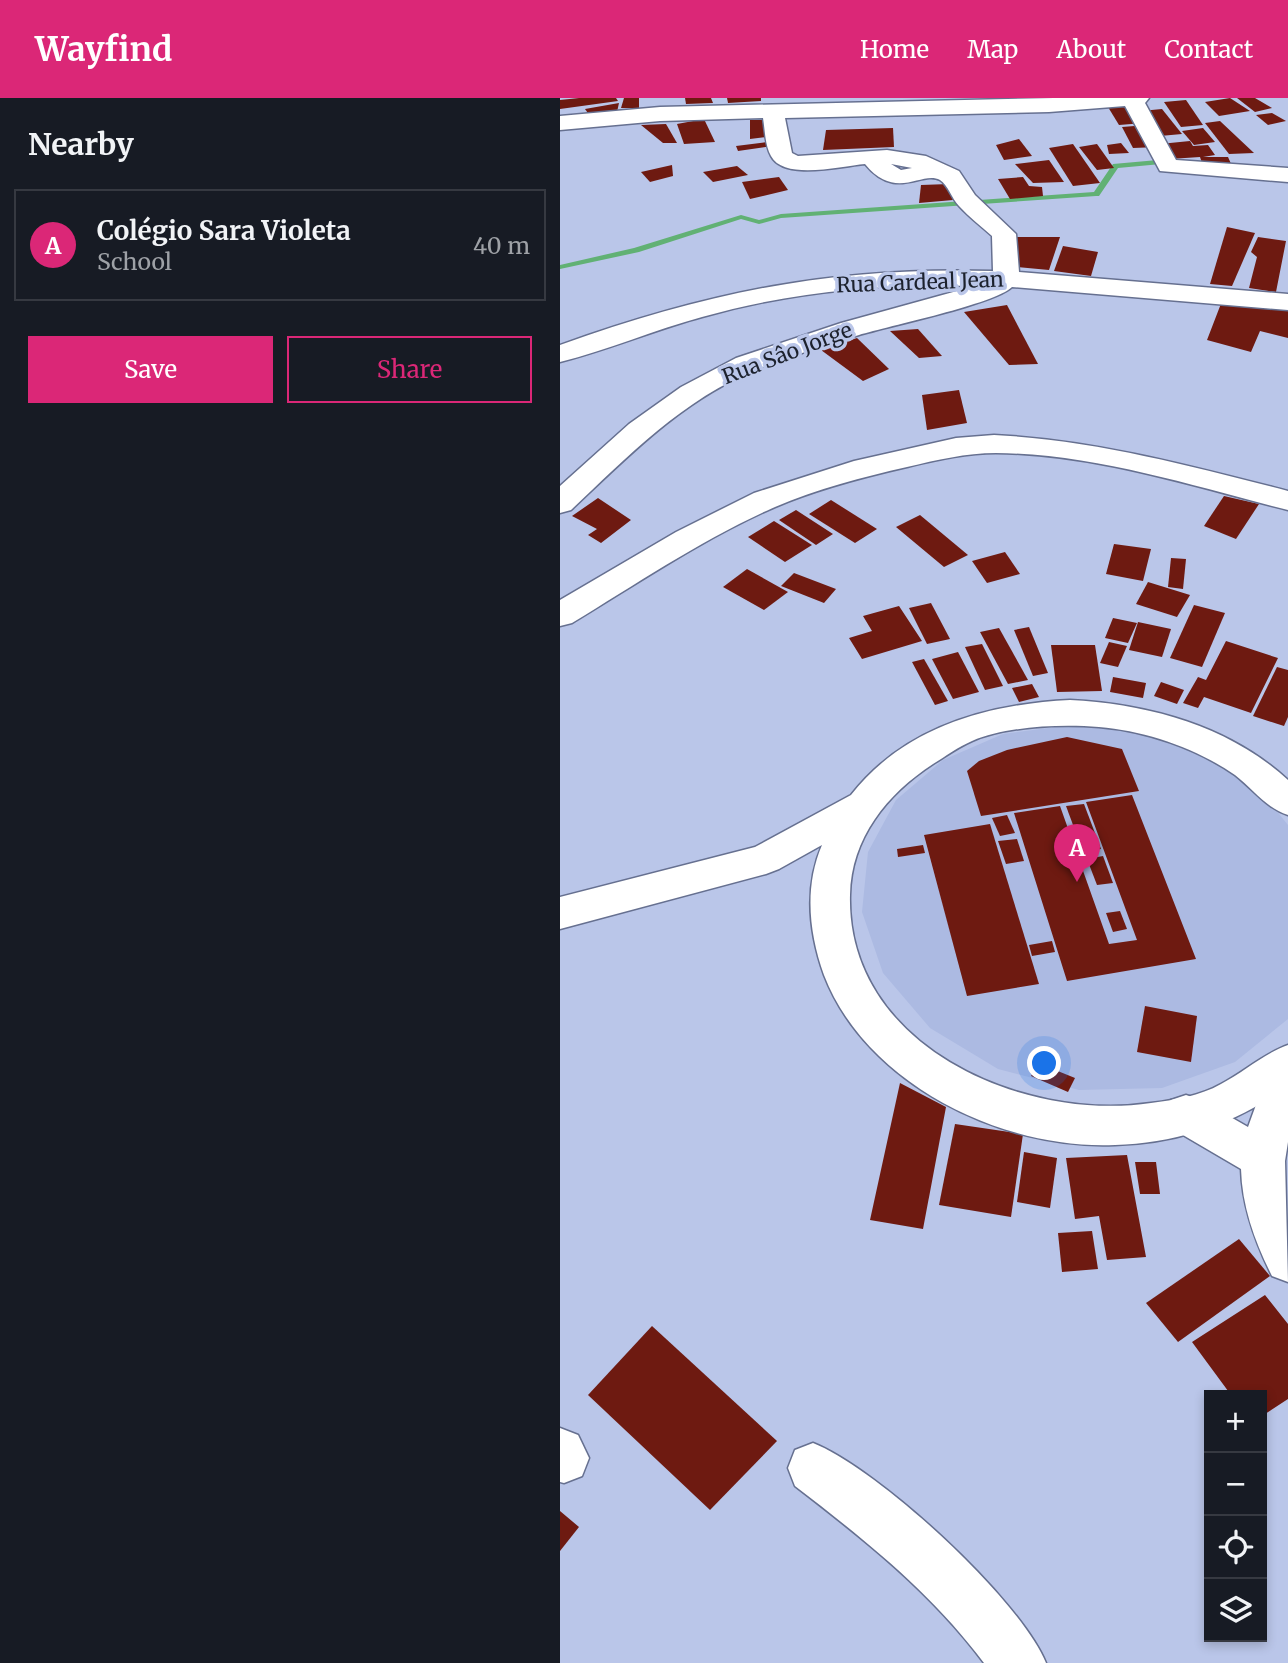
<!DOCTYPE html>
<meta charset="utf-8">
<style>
body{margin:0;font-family:Merriweather,serif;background:#20242c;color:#f1f3f6}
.controls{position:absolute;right:21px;bottom:21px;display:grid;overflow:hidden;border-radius:0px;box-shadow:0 4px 10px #0003}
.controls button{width:63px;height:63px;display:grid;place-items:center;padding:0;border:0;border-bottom:2px solid #363941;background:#171b24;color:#f1f3f6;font:35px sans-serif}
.you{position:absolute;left:485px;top:966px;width:24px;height:24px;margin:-18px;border:5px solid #fff;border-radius:50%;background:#1a73e8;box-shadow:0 0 0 10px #1a73e833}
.badge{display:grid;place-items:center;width:46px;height:46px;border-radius:50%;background:#db2777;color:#fff;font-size:23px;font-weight:700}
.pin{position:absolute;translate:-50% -58px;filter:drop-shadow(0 2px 4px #0008)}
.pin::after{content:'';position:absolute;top:37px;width:24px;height:21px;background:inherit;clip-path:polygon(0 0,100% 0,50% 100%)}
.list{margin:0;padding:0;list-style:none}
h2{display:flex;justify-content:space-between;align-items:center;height:91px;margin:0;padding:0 28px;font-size:30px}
h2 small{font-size:23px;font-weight:400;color:#9ea1a6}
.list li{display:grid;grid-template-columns:46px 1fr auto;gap:21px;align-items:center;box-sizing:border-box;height:112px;margin:0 14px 14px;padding:0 14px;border:2px solid #363941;border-radius:0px}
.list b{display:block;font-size:26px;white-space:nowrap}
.list p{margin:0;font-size:23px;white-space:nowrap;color:#9ea1a6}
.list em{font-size:23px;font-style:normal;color:#9ea1a6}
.actions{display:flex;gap:14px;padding:21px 28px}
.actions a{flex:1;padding:16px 0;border:2px solid #db2777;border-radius:0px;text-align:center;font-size:24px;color:#db2777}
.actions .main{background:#db2777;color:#fff}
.icon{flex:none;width:38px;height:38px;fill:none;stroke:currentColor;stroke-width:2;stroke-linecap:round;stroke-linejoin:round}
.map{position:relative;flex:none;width:728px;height:1565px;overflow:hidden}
header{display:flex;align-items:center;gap:42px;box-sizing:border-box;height:98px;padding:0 35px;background:#db2777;color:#fff}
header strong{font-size:33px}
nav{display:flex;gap:38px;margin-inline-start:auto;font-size:24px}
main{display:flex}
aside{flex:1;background:#171b24}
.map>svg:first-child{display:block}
</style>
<header>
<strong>Wayfind</strong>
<nav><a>Home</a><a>Map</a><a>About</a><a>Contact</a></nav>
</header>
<main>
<aside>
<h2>Nearby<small></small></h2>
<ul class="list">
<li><span class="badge">A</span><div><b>Colégio Sara Violeta</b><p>School</p></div><em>40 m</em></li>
</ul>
<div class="actions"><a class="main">Save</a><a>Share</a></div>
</aside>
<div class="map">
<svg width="728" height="1565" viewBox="0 0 728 1565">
<rect width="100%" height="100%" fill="#bac6e9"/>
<!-- built -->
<polygon fill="#acbae2" points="511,627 581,634 646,658 702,695 728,727 728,921 675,964 602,990 519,992 438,971 370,930 323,875 302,814 308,754 336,702 383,662 443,636"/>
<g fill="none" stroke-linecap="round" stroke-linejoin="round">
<!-- stream -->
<polygon fill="#61b174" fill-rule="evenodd" points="609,61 613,63 612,65 558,70 539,98 536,98 221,120 199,126 181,121 79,154 0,171 0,167 74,150 181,117 199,122 221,116 534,94 553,66"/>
</g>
<!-- building -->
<g fill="#6e1a11">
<polygon points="19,0 56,0 58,3 0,11 0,2"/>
<polygon points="64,0 79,0 79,10 61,10"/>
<polygon points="125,0 151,0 153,5 126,6"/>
<polygon points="167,0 201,0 201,3 168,5"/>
<polygon points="670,0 690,13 659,18 645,4"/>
<polygon points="677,0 695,0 712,10 695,14"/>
<polygon points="626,2 643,27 621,29 604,4"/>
<polygon points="59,5 57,14 30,18 25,11"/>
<polygon points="573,7 584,25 559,27 548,9"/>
<polygon points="602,11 622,36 600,38 581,13"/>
<polygon points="712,15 726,23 708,27 696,17"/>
<polygon points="144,21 155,44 124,46 117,26"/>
<polygon points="190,22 202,22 207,39 190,41"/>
<polygon points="660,23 694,55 669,56 645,25"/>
<polygon points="106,26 117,45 103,45 81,27"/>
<polygon points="587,27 598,49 573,50 562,29"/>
<polygon points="333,30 334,49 263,52 266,32"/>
<polygon points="643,30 655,44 634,47 622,33"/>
<polygon points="459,41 472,58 444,62 436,47"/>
<polygon points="630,43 633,48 648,47 655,57 643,59 668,59 672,68 643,68 640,59 610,61 600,46"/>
<polygon points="207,44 213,48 178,53 176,48"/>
<polygon points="561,45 569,55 549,56 547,47"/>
<polygon points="513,46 540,85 513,88 489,50"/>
<polygon points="537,46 554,70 537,72 519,49"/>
<polygon points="489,62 504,84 473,85 455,66"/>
<polygon points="112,67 113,78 90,84 81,74"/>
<polygon points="177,68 188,77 153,84 143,74"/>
<polygon points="219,79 228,92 190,101 182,84"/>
<polygon points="463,79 469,88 482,89 483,98 450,101 438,81"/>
<polygon points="389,86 393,102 359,105 361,87"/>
<polygon points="667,129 695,135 672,188 650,186"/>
<polygon points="451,139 500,139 489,172 457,169"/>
<polygon points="698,139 726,143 716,194 689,190 697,159 691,154"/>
<polygon points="503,148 538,154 531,178 494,173"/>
<polygon points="662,203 728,213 728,240 700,233 691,254 647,242"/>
<polygon points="447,207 478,266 449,267 404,214"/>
<polygon points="358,231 382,258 359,260 330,233"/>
<polygon points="297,240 329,271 303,283 261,252"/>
<polygon points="399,292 407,325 367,332 362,297"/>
<polygon points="664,398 699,406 676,441 644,428"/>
<polygon points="38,400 71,422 41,445 28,437 37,431 12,418"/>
<polygon points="271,402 317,431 295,445 249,416"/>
<polygon points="236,412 273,436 256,447 219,422"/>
<polygon points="360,417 408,457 384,469 336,429"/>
<polygon points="214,423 252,447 225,464 188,439"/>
<polygon points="554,446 591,451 583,483 546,476"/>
<polygon points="445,454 460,476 427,485 412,463"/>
<polygon points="611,460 626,461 623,491 608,489"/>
<polygon points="187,471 228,494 204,512 163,489"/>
<polygon points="234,475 276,491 264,505 221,488"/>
<polygon points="588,484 630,497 617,519 576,506"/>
<polygon points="371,505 390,541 367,546 349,510"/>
<polygon points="634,507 665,515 642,569 610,560"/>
<polygon points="339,508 362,543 302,561 289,540 312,533 303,518"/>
<polygon points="553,520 577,525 568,545 545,540"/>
<polygon points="578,524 611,531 602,559 569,552"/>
<polygon points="469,529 488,575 473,578 454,532"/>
<polygon points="439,530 468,582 448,586 420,534"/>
<polygon points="666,543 718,560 691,615 644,599 638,610 623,605 638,579 646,582"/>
<polygon points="549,544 567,548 558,569 540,565"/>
<polygon points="422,546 443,588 425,592 405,549"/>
<polygon points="491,547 535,547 542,593 497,594"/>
<polygon points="398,554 419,594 393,601 372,561"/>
<polygon points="364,561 388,603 375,607 352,564"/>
<polygon points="717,569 728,572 728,619 724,628 693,618"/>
<polygon points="553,579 586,585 583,600 550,594"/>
<polygon points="601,584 624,592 617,606 594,598"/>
<polygon points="472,586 479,599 459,604 452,590"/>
<polygon points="507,639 562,651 579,693 421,718 407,673 419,663 447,652"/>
<polygon points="572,697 636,861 507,883 454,715 500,708 549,846 577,842 526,704"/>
<polygon points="524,706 541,751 523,754 506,708"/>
<polygon points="447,717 455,735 440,738 432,720"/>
<polygon points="430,726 479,886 407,898 364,737"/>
<polygon points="457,741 464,763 446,766 438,743"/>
<polygon points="363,747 365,755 338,759 337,751"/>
<polygon points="543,758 553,785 537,787 527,761"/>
<polygon points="560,813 567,831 553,834 546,815"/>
<polygon points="492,843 495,854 472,858 469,847"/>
<polygon points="585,908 637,918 631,964 577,954"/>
<polygon points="478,965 515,980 508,994 471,978"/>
<polygon points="340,985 386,1009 363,1131 310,1122"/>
<polygon points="395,1026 463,1036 451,1119 379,1107"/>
<polygon points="464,1054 497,1060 490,1110 457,1104"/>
<polygon points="567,1057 586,1159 547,1162 539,1118 515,1121 506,1060"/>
<polygon points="575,1064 596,1064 600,1096 580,1096"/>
<polygon points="532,1133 538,1171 502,1174 498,1135"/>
<polygon points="679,1141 710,1178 618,1244 586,1205"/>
<polygon points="705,1197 728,1226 728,1301 702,1318 702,1297 671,1297 632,1244"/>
<polygon points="92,1228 217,1343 150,1412 28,1297"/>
<polygon points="0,1413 19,1429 0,1453"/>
</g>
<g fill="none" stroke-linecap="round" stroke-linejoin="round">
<defs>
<g id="minor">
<path d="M 494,0 L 589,0 L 585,5 L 616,62 L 728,70 L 728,84 L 600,73 L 565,8 L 489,14 L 225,20 L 232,55 L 238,58 L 327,52 L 366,58 L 399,73 L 415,97 L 456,136 L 459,174 L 728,196 L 728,212 L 452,189 C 435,206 328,228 299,237 C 265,247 231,258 198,271 C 124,300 67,359 11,412 L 0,415 L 0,388 L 69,326 L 121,289 L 176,260 L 281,225 L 415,188 C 324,185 230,194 142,219 C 94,232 48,252 0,264 L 0,247 C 148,194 275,168 433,173 L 432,138 C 421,128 409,119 399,108 C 392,101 388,87 380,82 C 362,72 336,104 305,66 C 282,68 224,83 211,58 C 205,48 205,32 203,20 L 100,23 L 0,32 L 0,18 L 100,9 ZM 331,66 L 352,70 L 341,72 Z"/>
<path d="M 434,337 C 535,342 631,368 728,393 L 728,412 C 632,388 536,356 436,355 C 406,355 377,362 347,369 C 303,379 257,391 215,409 C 144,440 78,485 12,525 L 0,528 L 0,502 L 116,434 L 194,395 L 294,363 L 396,340 Z"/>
<path d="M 728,954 L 728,1044 L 725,1063 L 728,1184 L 712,1178 C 695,1144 682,1109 681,1071 L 611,1030 L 604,1016 L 611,1002 L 626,997 L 641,1002 L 688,1029 L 713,960 Z"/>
<polygon points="0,1330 18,1337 29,1360 22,1378 4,1385 0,1384"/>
<path d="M 253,1345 C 318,1371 459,1500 486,1565 L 424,1565 C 372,1495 304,1441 235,1388 L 228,1370 L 235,1352 Z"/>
</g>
<path id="major" d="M 510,602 C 589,606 669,628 728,682 L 728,717 C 706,710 693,691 675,677 C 636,650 586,633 539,629 C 501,626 447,628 412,643 C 398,649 386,658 373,666 C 327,696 291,740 290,797 C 286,947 461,1024 591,1005 C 614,1002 640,998 661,986 C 684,974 703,956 728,947 L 728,988 C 677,1025 618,1045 555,1047 C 442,1052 306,986 264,877 C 249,835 244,789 262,747 L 219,771 L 206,776 L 0,831 L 0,799 L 195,749 L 291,697 C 344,629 428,606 510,602 Z"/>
</defs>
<!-- minor casing -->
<use href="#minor" stroke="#667090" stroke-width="3"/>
<!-- major casing -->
<use href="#major" stroke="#667090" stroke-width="3"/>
<!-- minor -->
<use href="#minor" fill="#fff" fill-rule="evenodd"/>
<!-- major -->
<use href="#major" fill="#fff" fill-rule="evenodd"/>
</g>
<g text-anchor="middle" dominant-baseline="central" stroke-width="7" stroke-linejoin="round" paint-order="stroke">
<!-- far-street labels -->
<g font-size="21" fill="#1c212d" stroke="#bac6e9">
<text transform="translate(360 184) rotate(-2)">Rua Cardeal Jean</text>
<text transform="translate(227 255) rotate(-21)">Rua Sâo Jorge</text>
</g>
</g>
</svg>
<div class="controls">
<button>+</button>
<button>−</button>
<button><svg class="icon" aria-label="locate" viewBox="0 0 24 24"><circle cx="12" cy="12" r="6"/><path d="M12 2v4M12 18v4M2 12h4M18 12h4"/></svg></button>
<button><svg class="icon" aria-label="layers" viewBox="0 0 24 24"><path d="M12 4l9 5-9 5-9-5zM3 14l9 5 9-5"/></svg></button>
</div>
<div class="you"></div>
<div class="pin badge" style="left:517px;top:784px">A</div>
</div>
</main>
